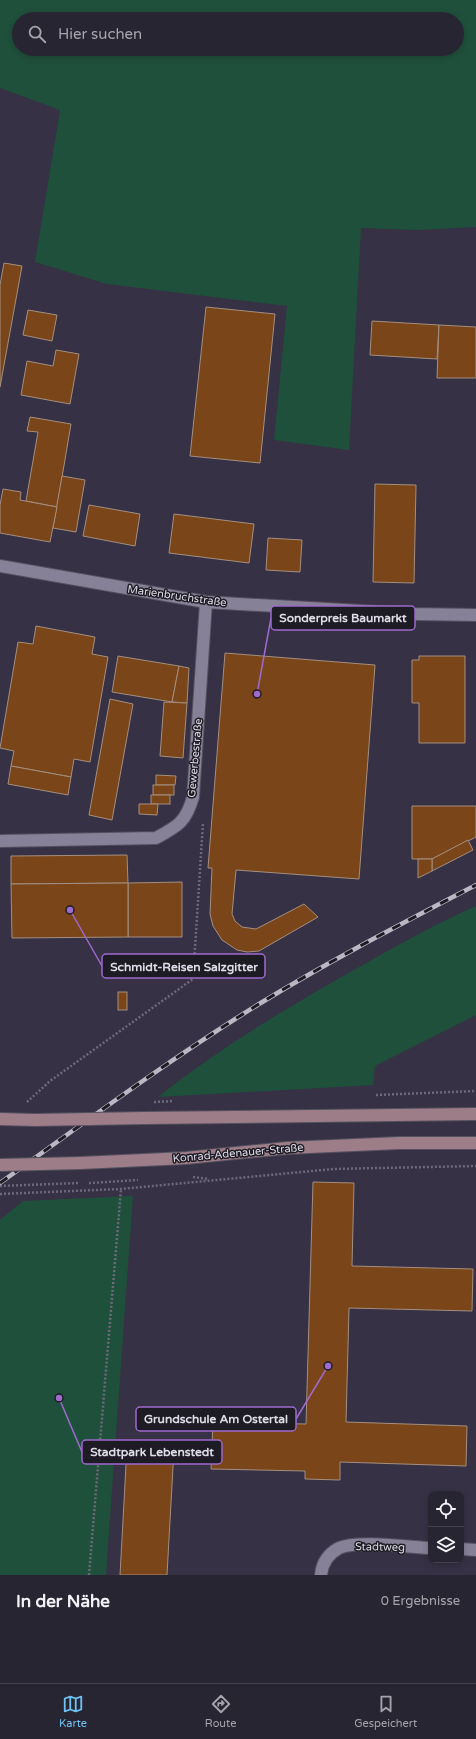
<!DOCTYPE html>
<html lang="de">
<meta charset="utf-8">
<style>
body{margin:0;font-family:"Varela Round",sans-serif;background:#302d3b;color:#f1f3f6}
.controls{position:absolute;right:12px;bottom:12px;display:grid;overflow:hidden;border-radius:8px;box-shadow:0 2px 6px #0003}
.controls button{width:36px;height:36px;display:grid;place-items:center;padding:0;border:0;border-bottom:1px solid #44424e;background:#282533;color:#f1f3f6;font:20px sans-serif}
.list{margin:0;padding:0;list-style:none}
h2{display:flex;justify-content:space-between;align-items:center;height:52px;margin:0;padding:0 16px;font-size:17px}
h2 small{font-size:13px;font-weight:400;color:#a5a5ac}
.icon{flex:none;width:22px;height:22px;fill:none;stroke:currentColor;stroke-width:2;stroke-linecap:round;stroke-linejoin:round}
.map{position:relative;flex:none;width:476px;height:1575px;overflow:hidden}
.search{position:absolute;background:#282533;box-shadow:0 2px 6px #0003;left:12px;right:12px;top:12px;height:44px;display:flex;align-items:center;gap:10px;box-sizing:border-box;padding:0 14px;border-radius:22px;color:#a5a5ac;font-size:15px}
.sheet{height:108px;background:#282533}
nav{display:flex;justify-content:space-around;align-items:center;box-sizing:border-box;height:56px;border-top:1px solid #44424e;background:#282533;font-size:11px;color:#a5a5ac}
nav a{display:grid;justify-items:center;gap:2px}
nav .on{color:#6ec2f3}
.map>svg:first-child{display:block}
</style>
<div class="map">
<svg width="476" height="1575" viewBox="0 0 476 1575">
<rect width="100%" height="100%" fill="#363144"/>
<!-- green -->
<g fill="#1f503b" fill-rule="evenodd">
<path d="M 0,0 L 476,0 L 476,227 L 417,230 L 361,228 L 349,450 L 274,440 L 287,306 L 107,284 L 35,262 L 60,110 L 0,88 ZM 19,19 L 457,19 L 457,49 L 19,49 Z"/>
<path d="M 476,906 L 476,1015 L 375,1066 L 373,1085 L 158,1097 C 218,1049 285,1009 352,971 C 393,948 433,925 476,906 Z"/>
<polygon points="133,1196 106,1575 0,1575 0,1220 23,1201"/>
</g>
<!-- building -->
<g fill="#7a4518" stroke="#a48f80">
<polygon points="4,263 22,266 0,387 0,285"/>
<polygon points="206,307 275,314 260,463 190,456"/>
<polygon points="28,310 57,315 52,341 23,335"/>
<polygon points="372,321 439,325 437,359 370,355"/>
<polygon points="439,325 476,327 476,378 437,378"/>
<polygon points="56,350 79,354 70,404 21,395 27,361 53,366"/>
<polygon points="30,417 71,424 57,507 26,501 38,432 27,431"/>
<polygon points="62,476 85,480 76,532 53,528"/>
<polygon points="375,484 416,485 414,583 373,582"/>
<polygon points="3,489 21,492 20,500 57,507 50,542 0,533 0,505"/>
<polygon points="89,505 140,514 135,546 83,536"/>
<polygon points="174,514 254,524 249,563 169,553"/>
<polygon points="268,538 302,540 300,572 266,570"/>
<polygon points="36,626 95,637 92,654 108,657 90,762 74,759 71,777 11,766 14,751 0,748 18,642 33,644"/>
<polygon points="225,653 375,665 359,879 236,870 232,914 235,921 242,927 256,929 304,904 318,917 259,951 247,952 237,950 222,940 213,926 210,914 212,868 208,868"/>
<polygon points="118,656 179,666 172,702 112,692"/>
<polygon points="419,656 465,656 465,743 419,743 419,703 412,703 412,660 419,660"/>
<polygon points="179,666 189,668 187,703 172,702"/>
<polygon points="110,699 133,704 112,820 89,815"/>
<polygon points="164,702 187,703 183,758 160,756"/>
<polygon points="11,766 71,777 68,795 8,784"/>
<polygon points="156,775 176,776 175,785 156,785"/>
<rect x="153" y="785" width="21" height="10"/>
<rect x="151" y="795" width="19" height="9"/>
<polygon points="139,804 158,804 157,815 139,814"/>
<polygon points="412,806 476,806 476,837 432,859 412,859"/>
<polygon points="468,840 473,850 432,871 432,859"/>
<polygon points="127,855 128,883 11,884 11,856"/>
<polygon points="418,859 432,859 432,871 418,878"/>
<polygon points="182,882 182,937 128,937 128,883"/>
<polygon points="128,883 128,937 12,938 11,884"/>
<rect x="118" y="992" width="9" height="18"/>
<polygon points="313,1182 354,1183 352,1266 473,1269 472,1311 349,1308 346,1422 467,1426 466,1466 340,1462 340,1480 305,1479 305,1471 211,1469 213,1422 306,1424"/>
<polygon points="127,1447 174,1449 167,1575 120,1575"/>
</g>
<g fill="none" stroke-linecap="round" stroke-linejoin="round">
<defs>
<g id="street">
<polyline points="0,566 206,602 413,614 476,615"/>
<path d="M 0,841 L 156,838 C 178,826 186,822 193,797 L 206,602"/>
<polyline points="461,1549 476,1550"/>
<path d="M 321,1575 C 322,1563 328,1554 339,1548 C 357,1540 409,1547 431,1548"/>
</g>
<g id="secondary">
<polyline points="145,1118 476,1114"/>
<polyline points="0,1119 35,1120"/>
<polyline points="80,1163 186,1158 287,1148 399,1143 476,1143"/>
</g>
</defs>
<!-- street casing -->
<use href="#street" stroke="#54505f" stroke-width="14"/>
<!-- secondary casing -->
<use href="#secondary" stroke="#54505f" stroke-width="14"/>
<!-- path -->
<g stroke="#6e697a" stroke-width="2.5" stroke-dasharray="2 2" stroke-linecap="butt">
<polyline points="376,1095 476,1091"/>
<polyline points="27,1102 50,1081 193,979 203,823"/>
<polyline points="193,1177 208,1179"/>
<polyline points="89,1183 138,1180"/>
<polyline points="0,1186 78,1183"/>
<polyline points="0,1194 121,1189 333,1169 476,1166"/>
<polyline points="89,1575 121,1189"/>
</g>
<!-- street -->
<use href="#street" stroke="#868197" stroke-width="12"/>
<!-- secondary -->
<use href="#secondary" stroke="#9c7d88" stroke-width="12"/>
<defs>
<path id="rail" d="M 0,1183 C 85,1122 170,1059 259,1004 C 329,961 403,923 476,885"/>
</defs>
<!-- rail casing -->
<use href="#rail" stroke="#bbb8c6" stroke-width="4.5"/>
<!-- rail -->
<use href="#rail" stroke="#1d1b23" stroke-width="3" stroke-dasharray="9" stroke-linecap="butt"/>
<defs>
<g id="secondary-bridge">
<polyline points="35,1120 145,1118"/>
<polyline points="0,1165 80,1163"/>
</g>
</defs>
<!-- secondary-bridge casing -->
<use href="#secondary-bridge" stroke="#54505f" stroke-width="14" stroke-linecap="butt"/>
<!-- path-bridge -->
<polyline stroke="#6e697a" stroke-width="2.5" stroke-dasharray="2 2" stroke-linecap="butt" points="154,1102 174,1101"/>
<!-- secondary-bridge -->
<use href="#secondary-bridge" stroke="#9c7d88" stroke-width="12"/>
</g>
<g text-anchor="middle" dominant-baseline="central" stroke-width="3" stroke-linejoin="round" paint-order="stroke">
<!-- street labels -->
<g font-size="11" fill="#dfdce9" stroke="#1d1b23">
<text transform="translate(177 596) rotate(8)">Marienbruchstraße</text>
<text transform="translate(195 758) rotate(-85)">Gewerbestraße</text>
<text transform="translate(238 1153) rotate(-5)">Konrad-Adenauer-Straße</text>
<text transform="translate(380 1547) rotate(1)">Stadtweg</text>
</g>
</g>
<!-- callouts -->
<path fill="none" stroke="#9e6ace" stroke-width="1.5" d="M257 694L271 618M70 910L102 966M328 1366L296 1419M59 1398L82 1452"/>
<g fill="#9e6ace" stroke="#1d1b23" stroke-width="1.5">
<circle cx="257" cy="694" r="4"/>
<circle cx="70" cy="910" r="4"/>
<circle cx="328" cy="1366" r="4"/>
<circle cx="59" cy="1398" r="4"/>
</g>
<g fill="#1d1b23" stroke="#9e6ace" stroke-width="1.5">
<rect x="271" y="606" width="144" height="24" rx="4"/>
<rect x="102" y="954" width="163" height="24" rx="4"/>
<rect x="136" y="1407" width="160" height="24" rx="4"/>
<rect x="82" y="1440" width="140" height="24" rx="4"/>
</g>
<g font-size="12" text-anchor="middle" font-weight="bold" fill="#dfdce9">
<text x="343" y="622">Sonderpreis Baumarkt</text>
<text x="184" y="971">Schmidt-Reisen Salzgitter</text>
<text x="216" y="1423">Grundschule Am Ostertal</text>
<text x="152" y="1456">Stadtpark Lebenstedt</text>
</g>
</svg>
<div class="controls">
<button><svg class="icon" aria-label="locate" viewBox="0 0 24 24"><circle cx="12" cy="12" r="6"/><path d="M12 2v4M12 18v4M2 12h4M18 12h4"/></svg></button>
<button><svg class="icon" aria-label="layers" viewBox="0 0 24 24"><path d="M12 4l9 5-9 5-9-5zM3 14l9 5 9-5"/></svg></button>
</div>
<div class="search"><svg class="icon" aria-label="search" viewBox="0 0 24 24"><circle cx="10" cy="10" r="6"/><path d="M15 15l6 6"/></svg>Hier suchen</div>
</div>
<section class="sheet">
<h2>In der Nähe<small>0 Ergebnisse</small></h2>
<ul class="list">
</ul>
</section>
<nav>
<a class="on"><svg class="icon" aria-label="map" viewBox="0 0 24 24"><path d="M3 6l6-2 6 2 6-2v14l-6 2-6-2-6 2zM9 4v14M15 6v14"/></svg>Karte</a>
<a><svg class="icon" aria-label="directions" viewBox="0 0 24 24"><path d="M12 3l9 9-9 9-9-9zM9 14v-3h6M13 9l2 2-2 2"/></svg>Route</a>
<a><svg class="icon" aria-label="saved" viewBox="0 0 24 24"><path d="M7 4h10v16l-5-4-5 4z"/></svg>Gespeichert</a>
</nav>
